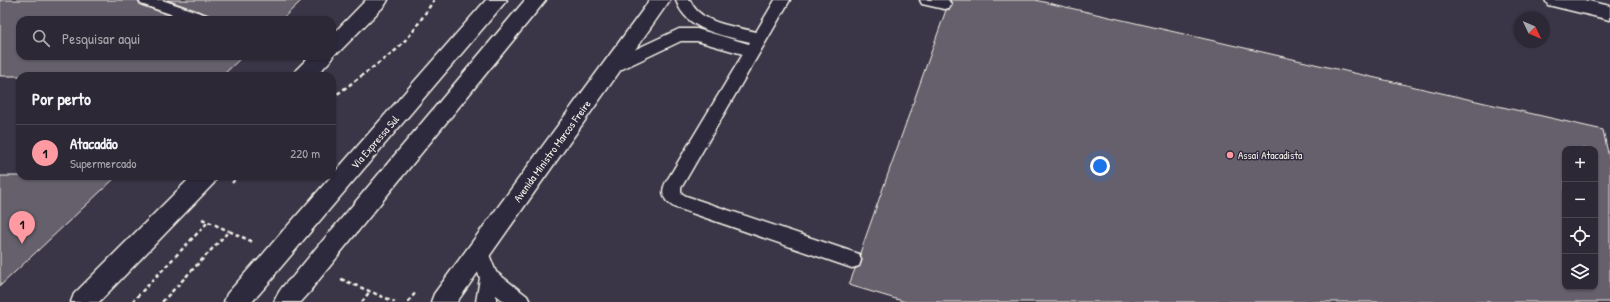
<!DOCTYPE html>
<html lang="pt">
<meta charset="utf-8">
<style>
body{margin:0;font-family:"Patrick Hand",sans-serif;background:#34303d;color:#f1f3f6}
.controls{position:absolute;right:12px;bottom:12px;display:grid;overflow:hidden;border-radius:8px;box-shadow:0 1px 3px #0004}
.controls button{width:36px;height:36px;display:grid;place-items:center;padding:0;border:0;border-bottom:1px solid #484450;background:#2c2835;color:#f1f3f6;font:20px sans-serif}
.compass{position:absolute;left:1514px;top:12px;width:36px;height:36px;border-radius:50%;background:#2c2835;box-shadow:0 1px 3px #0004;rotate:134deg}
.you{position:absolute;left:1100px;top:166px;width:14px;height:14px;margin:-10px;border:3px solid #fff;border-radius:50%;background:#1a73e8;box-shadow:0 0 0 6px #1a73e833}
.badge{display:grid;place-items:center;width:26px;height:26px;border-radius:50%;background:#ff9aa2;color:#111;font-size:13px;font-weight:700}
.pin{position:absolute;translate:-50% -33px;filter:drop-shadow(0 1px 2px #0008)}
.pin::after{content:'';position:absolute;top:21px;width:14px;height:12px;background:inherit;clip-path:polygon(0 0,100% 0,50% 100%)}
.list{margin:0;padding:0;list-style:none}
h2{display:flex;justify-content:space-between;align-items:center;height:52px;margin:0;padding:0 16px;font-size:17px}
h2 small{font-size:13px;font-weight:400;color:#a6a6ad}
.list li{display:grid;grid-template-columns:26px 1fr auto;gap:12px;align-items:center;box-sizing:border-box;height:56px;padding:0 16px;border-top:1px solid #484450}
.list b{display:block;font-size:15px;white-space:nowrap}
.list p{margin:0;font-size:13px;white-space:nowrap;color:#a6a6ad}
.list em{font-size:13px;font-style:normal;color:#a6a6ad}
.icon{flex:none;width:22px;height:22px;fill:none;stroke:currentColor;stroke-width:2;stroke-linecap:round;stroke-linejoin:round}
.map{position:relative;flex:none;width:1610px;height:302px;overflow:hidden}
.search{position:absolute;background:#2c2835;box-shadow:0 1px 3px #0004;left:16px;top:16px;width:320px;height:44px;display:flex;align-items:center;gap:10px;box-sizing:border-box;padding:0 14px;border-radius:12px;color:#a6a6ad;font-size:15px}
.panel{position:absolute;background:#2c2835;box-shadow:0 1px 3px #0004;left:16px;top:72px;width:320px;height:108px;border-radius:12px}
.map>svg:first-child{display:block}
</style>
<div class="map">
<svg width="1610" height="302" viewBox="0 0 1610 302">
<rect width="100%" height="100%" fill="#3b3647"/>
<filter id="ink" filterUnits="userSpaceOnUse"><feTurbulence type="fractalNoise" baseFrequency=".025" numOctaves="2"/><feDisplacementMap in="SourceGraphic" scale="8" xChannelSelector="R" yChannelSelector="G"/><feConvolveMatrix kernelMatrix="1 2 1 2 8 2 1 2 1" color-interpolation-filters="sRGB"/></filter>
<g filter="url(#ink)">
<!-- building -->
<g fill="#65616c" stroke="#f4f1e8" fill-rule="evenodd">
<polygon points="0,0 138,0 141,5 183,20 20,20 20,56 243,56 222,76 0,76"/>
<polygon points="167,0 302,0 281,20 213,20 209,15"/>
<path d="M 950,0 L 1035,0 L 1603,130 L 1610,162 L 1610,302 L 906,302 L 849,285 L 855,269 L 860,266 L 862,260 L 860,253 L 946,10 L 950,9 L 952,5 ZM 1565,149 L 1595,149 L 1595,287 L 1565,287 Z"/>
<polygon points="0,176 117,176 0,286"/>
</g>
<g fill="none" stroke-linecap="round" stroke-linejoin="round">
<defs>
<g id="lane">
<polygon points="139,0 162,0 209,16 212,20 188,20 141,4"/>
<path d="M 676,0 L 690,0 C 699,24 735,26 756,32 L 775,0 L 790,0 L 681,188 L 681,193 L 686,196 L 859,254 L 861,260 L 859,266 L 852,268 L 674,207 C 664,201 660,193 666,182 L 743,54 L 697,41 L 681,41 L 618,71 L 612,73 L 606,71 L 604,67 L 606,63 L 679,29 L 697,29 L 749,44 L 750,42 C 722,35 686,31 676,0 Z"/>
<polygon points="920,0 948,0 951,4 949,8 944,9 922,4"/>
<polygon points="479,245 486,247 496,272 527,296 530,302 505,302 496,295 496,302 476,302 480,278 470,253 472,247"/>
</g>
<polygon id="street" points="1545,0 1584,0 1610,6 1610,20 1548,5"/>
<g id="secondary">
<polygon points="366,0 388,0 385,5 339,52 332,54 333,56 330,61 316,76 293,76 296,70 310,56 332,56 332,35"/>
<polygon points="650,0 670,0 457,302 431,302 434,294"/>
<polygon points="192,176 217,176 214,183 99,302 71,302 74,294"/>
</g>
<g id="highway">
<polygon points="486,0 507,0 300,244 292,247 284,244 280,237 284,230"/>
<polygon points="525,0 546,0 336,258 328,261 320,258 316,251 320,244"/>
<polygon points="265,258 274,261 277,269 274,277 252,302 224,302 227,294 256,261"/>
<path d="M 302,272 L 311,275 L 314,283 L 311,291 L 301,302 L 274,302 C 279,289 289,277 302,272 Z"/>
</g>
</defs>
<!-- lane casing -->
<use href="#lane" stroke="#f4f1e8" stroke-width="3"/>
<!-- street casing -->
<use href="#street" stroke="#f4f1e8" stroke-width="3"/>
<!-- secondary casing -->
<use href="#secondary" stroke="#f4f1e8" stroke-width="3"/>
<!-- highway casing -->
<use href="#highway" stroke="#f4f1e8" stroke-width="3"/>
<!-- path -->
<g stroke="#f4f1e8" stroke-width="2.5" stroke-dasharray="4 3" stroke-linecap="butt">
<polyline points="332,98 396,50 412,33 434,0"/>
<polyline points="232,183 238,176"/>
<polyline points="202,219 229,231"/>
<polyline points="341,279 395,302"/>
<polyline points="132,302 208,222"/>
<polyline points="162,302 229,231 253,242"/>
<polyline points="362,302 370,291"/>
<polyline points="408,302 416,292"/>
</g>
<!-- lane -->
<use href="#lane" fill="#2f2a3d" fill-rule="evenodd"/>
<!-- street -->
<use href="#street" fill="#2f2a3d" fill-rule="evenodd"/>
<!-- secondary -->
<use href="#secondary" fill="#2f2a3d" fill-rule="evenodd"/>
<!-- highway -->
<use href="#highway" fill="#2f2a3d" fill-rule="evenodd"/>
<defs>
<g id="highway-bridge">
<polyline points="265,269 292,237"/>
<polyline points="302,283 328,251"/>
</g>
</defs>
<!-- highway-bridge casing -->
<use href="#highway-bridge" stroke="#f4f1e8" stroke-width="25" stroke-linecap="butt"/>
<!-- highway-bridge -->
<use href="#highway-bridge" stroke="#2f2a3d" stroke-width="22"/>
</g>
</g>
<!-- markers -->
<circle fill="#ff9aa2" stroke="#2f2a3d" stroke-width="1.5" cx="1230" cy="155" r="4"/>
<g text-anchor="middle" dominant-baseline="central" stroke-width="3" stroke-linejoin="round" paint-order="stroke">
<!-- street labels -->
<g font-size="11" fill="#f4f1e8" stroke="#2f2a3d">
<text transform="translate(375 142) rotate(-49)">Via Expressa Sul</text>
<text transform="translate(552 151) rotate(-54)">Avenida Ministro Marcos Freire</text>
</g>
<!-- poi labels -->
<g font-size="11" fill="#f4f1e8" stroke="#2f2a3d" text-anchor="start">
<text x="1238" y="155">Assaí Atacadista</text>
</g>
</g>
</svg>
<div class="controls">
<button>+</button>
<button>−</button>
<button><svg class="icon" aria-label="locate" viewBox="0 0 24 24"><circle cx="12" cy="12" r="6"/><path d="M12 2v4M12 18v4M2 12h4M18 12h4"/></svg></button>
<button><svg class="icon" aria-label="layers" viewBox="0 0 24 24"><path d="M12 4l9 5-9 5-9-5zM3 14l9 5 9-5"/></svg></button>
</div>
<svg class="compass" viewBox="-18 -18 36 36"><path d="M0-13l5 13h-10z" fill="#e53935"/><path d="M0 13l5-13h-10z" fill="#a6a6ad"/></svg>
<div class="you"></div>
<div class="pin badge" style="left:22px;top:244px">1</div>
<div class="search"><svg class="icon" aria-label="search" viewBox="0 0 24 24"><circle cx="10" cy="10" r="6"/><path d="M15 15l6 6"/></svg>Pesquisar aqui</div>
<section class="panel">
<h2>Por perto<small></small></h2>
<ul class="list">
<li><span class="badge">1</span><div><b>Atacadão</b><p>Supermercado</p></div><em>220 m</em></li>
</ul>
</section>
</div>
